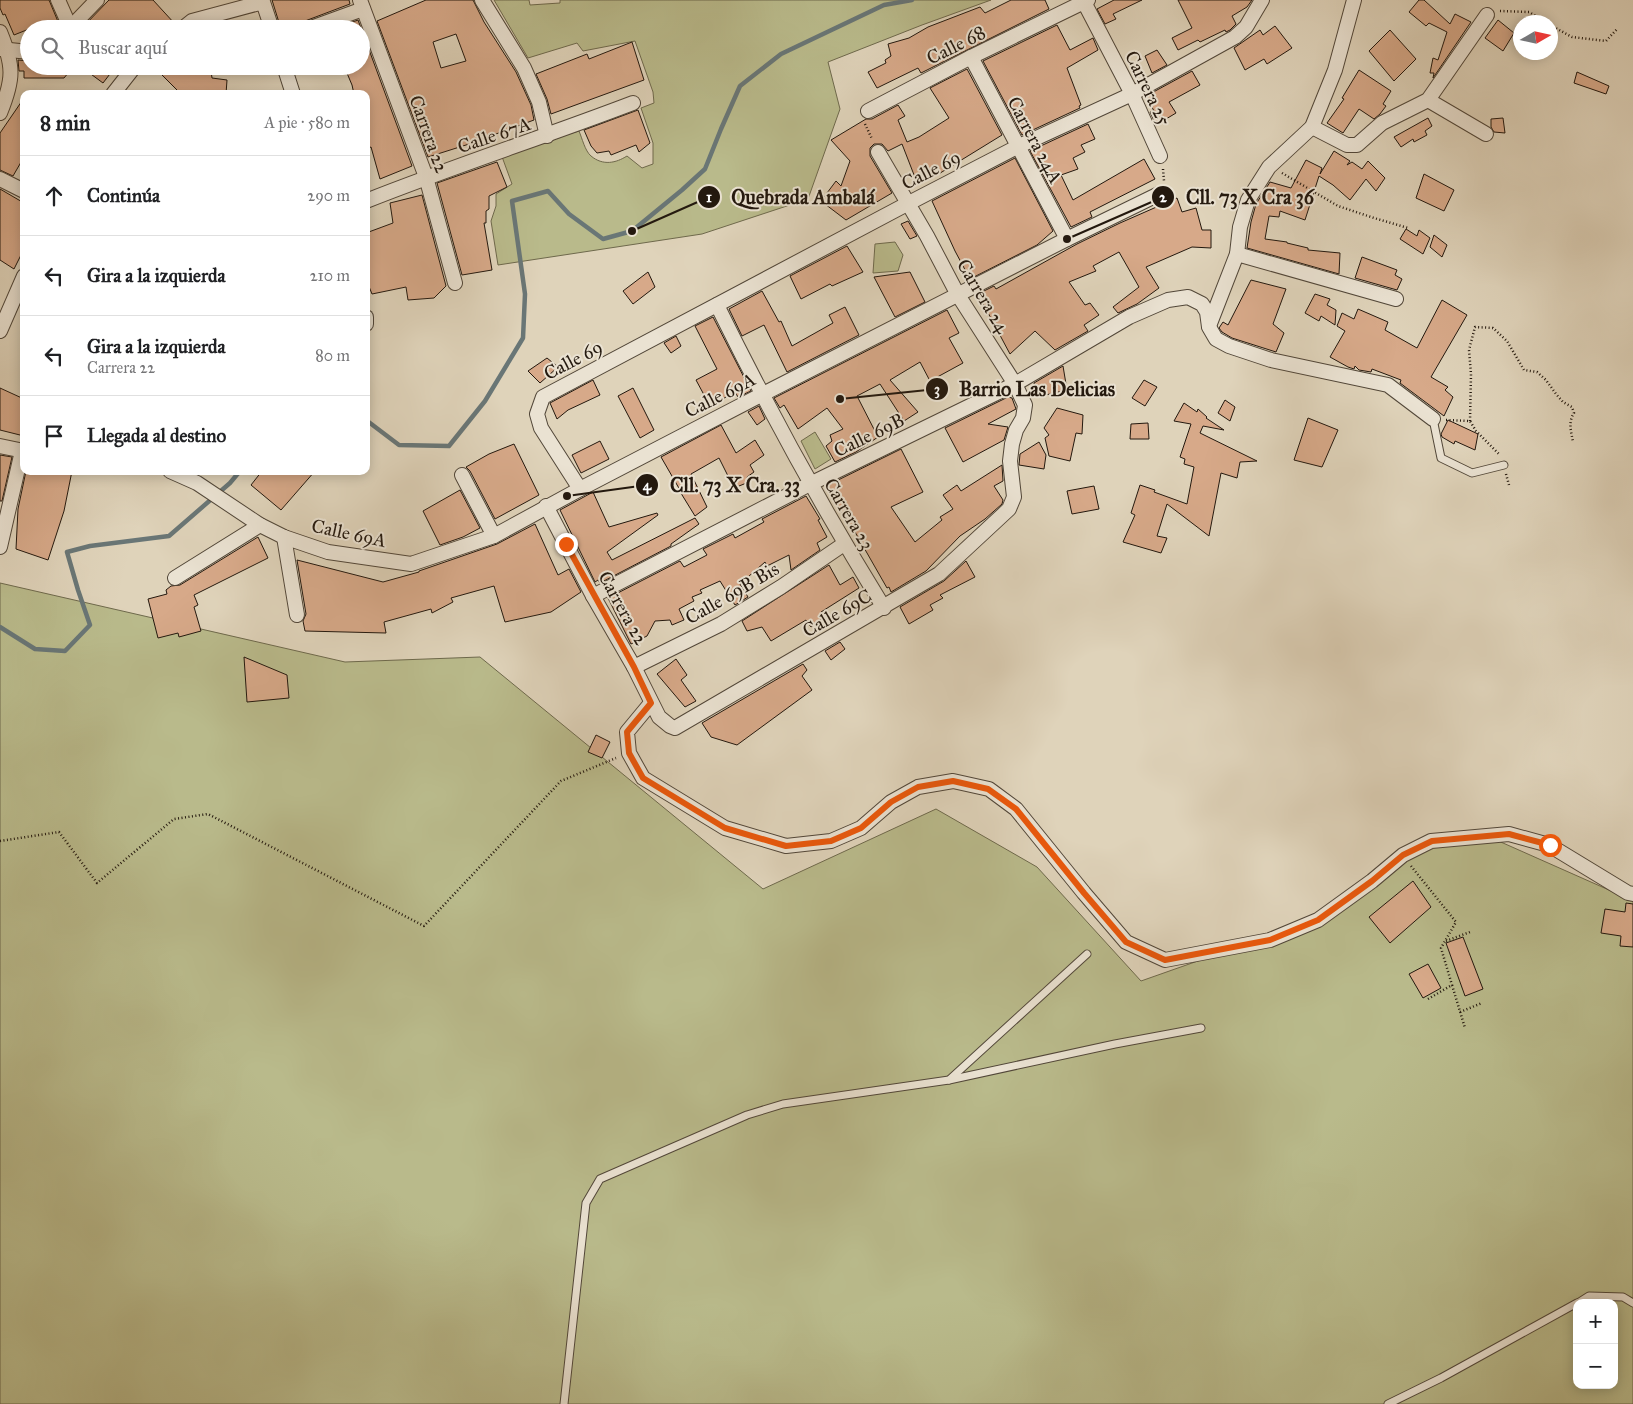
<!DOCTYPE html>
<html lang="es">
<meta charset="utf-8">
<style>
body{margin:0;font-family:"IM FELL Great Primer",serif;background:#f2f2f2;color:#202124}
.controls{position:absolute;right:15px;bottom:15px;display:grid;overflow:hidden;border-radius:10px;box-shadow:0 2px 12px #0003}
.controls button{width:45px;height:45px;display:grid;place-items:center;padding:0;border:0;border-bottom:1px solid #e0e0e0;background:#fff;color:#202124;font:25px sans-serif}
.compass{position:absolute;left:1513px;top:15px;width:45px;height:45px;border-radius:50%;background:#fff;box-shadow:0 2px 12px #0003;rotate:81deg}
.stop{position:absolute;width:15px;height:15px;margin:-11px;border:4px solid #ea580c;border-radius:50%;background:#fff}
.stop.end{background:#ea580c;border-color:#fff;box-shadow:0 1px 5px #0008}
.list{margin:0;padding:0;list-style:none}
h2{display:flex;justify-content:space-between;align-items:center;height:65px;margin:0;padding:0 20px;font-size:21px}
h2 small{font-size:16px;font-weight:400;color:#757577}
.list li{display:grid;grid-template-columns:32px 1fr auto;gap:15px;align-items:center;box-sizing:border-box;height:80px;padding:0 20px;border-top:1px solid #e0e0e0}
.list b{display:block;font-size:19px;white-space:nowrap}
.list p{margin:0;font-size:16px;white-space:nowrap;color:#757577}
.list em{font-size:16px;font-style:normal;color:#757577}
.icon{flex:none;width:28px;height:28px;fill:none;stroke:currentColor;stroke-width:2;stroke-linecap:round;stroke-linejoin:round}
.map{position:relative;flex:none;width:1633px;height:1404px;overflow:hidden}
.search{position:absolute;background:#fff;box-shadow:0 2px 12px #0003;left:20px;top:20px;width:350px;height:55px;display:flex;align-items:center;gap:12px;box-sizing:border-box;padding:0 18px;border-radius:28px;color:#757577;font-size:19px}
.panel{position:absolute;background:#fff;box-shadow:0 2px 12px #0003;left:20px;top:90px;width:350px;height:385px;border-radius:10px}
.map>svg:first-child{display:block}
</style>
<div class="map">
<svg width="1633" height="1404" viewBox="0 0 1633 1404">
<rect width="100%" height="100%" fill="#dfd3ba"/>
<filter id="stains"><feTurbulence type="fractalNoise" baseFrequency=".004" numOctaves="4"/><feColorMatrix values="0 0 0 0 .2 0 0 0 0 .09 0 0 0 0 .02 0 0 0 .5 -.17"/></filter>
<radialGradient id="worn" r=".72"><stop offset=".6" stop-color="#630" stop-opacity="0"/><stop offset="1" stop-color="#630" stop-opacity=".3"/></radialGradient>
<!-- green -->
<g fill="#b9ba8b" stroke="#6e694c" fill-rule="evenodd">
<path d="M 494,0 L 529,0 L 530,5 L 560,3 L 560,0 L 991,0 L 922,25 L 828,62 L 840,109 L 808,199 L 702,234 L 498,265 L 491,221 L 496,206 L 496,194 L 512,184 L 501,154 L 579,131 C 582,138 585,151 591,156 C 603,166 616,163 627,156 L 642,168 L 653,164 L 653,143 L 641,108 L 654,103 L 653,92 L 635,41 L 583,51 L 577,43 L 528,58 Z"/>
<polygon points="895,242 903,255 898,271 873,273 875,244"/>
<polygon points="815,432 831,459 815,469 801,441"/>
<path d="M 0,583 L 345,662 L 480,657 L 763,889 L 936,809 L 1037,867 L 1141,981 L 1317,919 L 1402,849 L 1494,839 L 1627,898 L 1633,899 L 1633,1404 L 0,1404 ZM 1577,1303 L 1614,1303 L 1614,1385 L 1577,1385 Z"/>
</g>
<g fill="none" stroke-linecap="round" stroke-linejoin="round">
<!-- stream -->
<g stroke="#697676" stroke-width="4.5">
<polyline points="366,420 399,445 449,446 485,401 523,338 525,294 512,201 548,191 569,214 603,239 632,231 682,190 705,169 721,129 740,86 781,54 884,5 912,0"/>
<polyline points="0,627 35,649 65,651 90,625 78,590 67,552 90,546 169,536 230,483 240,471"/>
</g>
</g>
<!-- building -->
<g fill="#d7a989" stroke="#23180e" fill-rule="evenodd">
<polygon points="0,0 49,0 59,24 49,29 29,29 14,35 5,14 3,15 0,8"/>
<polygon points="109,0 153,0 175,24 173,29 125,29 119,22 116,24 114,23 108,29 81,29"/>
<polygon points="272,0 349,0 350,4 305,21 300,27 281,29"/>
<path d="M 426,0 L 473,0 L 484,22 L 516,72 L 531,105 L 534,120 L 466,145 L 428,157 L 377,21 ZM 456,34 L 466,61 L 441,68 L 433,42 Z"/>
<polygon points="1011,0 1045,0 1049,9 921,73 918,68 877,88 868,72 886,63 885,60 891,56 888,44 909,38 928,27 980,7 985,13"/>
<polygon points="1114,0 1142,0 1113,14 1116,19 1105,24 1097,9"/>
<polygon points="1178,0 1252,0 1247,7 1232,16 1236,24 1230,30 1226,32 1225,30 1200,42 1198,40 1178,50 1172,38 1192,28"/>
<polygon points="1419,0 1424,0 1450,24 1455,14 1471,22 1433,78 1434,73 1430,73 1433,58 1438,60 1447,32 1429,23 1426,26 1409,12"/>
<polygon points="358,20 412,166 380,179 371,147 366,149 366,94 354,94 352,85 344,66 361,66 361,29 334,29"/>
<polygon points="1498,20 1514,33 1503,51 1485,38"/>
<polygon points="1057,25 1070,50 1093,38 1098,50 1067,68 1081,105 1079,106 1080,108 1022,135 983,61"/>
<polygon points="1275,26 1292,48 1267,64 1264,59 1245,70 1234,48 1260,30 1263,35"/>
<polygon points="1390,30 1416,59 1394,81 1369,51"/>
<polygon points="632,42 644,80 551,114 547,99 536,74 587,54 589,59"/>
<polygon points="1157,50 1167,65 1152,73 1145,56"/>
<polygon points="18,60 29,61 29,66 74,66 64,78 24,78 24,71 19,71"/>
<polygon points="80,66 116,66 103,83"/>
<polygon points="153,66 200,66 198,69 211,71 212,78 227,80 226,94 181,94"/>
<polygon points="967,69 1002,135 937,175 935,172 916,180 902,144 888,151 882,144 874,144 870,148 870,156 892,193 846,220 821,201 836,181 841,186 850,161 831,140 866,119 872,119 898,105 905,116 898,120 907,142 919,137 949,118 930,88"/>
<polygon points="1359,70 1391,91 1383,104 1386,106 1380,114 1374,119 1359,109 1343,133 1327,123 1344,99 1342,98"/>
<polygon points="1192,71 1200,85 1169,102 1176,113 1156,125 1150,112 1154,111 1146,96"/>
<polygon points="1577,72 1609,86 1606,94 1574,83"/>
<polygon points="24,98 24,157 13,176 0,170 0,133"/>
<polygon points="638,110 650,143 639,152 636,145 611,155 609,151 597,153 591,146 584,130"/>
<polygon points="1428,118 1432,126 1425,131 1427,135 1414,142 1413,139 1401,147 1394,137"/>
<polygon points="1503,118 1505,133 1494,132 1491,127 1491,119"/>
<polygon points="1088,124 1095,139 1081,145 1085,152 1073,158 1078,169 1061,175 1073,200 1144,159 1155,179 1090,212 1092,217 1071,227 1030,151"/>
<polygon points="1334,151 1350,161 1347,165 1352,162 1362,169 1368,161 1385,178 1376,191 1366,179 1350,200 1333,185 1319,176 1305,220 1280,211 1279,217 1269,216 1265,239 1287,242 1287,243 1308,248 1308,250 1340,253 1339,274 1247,248 1251,222 1256,204 1270,182 1291,188 1306,160 1322,168 1320,174"/>
<polygon points="1015,158 1053,231 1037,245 970,279 955,251 932,201"/>
<polygon points="497,162 507,187 489,196 489,209 486,211 486,223 484,223 492,270 462,275 437,183"/>
<polygon points="1424,174 1454,190 1444,211 1416,198"/>
<polygon points="0,189 24,203 24,249 14,269 0,260"/>
<polygon points="422,195 446,286 434,298 408,300 406,287 372,294 366,279 366,233 393,223 390,203"/>
<polygon points="1177,198 1182,212 1196,208 1202,230 1211,230 1211,248 1192,247 1146,267 1159,288 1137,304 1118,313 1113,307 1139,287 1119,252 1093,266 1096,271 1069,282 1085,305 1090,303 1099,315 1084,325 1088,331 1055,350 1035,331 1010,354 978,294 994,286 996,289 1077,244 1120,223"/>
<polygon points="908,221 917,236 910,239 901,224"/>
<polygon points="1406,229 1417,236 1419,230 1430,238 1423,254 1400,239"/>
<polygon points="1434,235 1447,245 1442,257 1430,247"/>
<polygon points="847,246 863,272 832,286 830,284 801,299 790,276"/>
<polygon points="1362,257 1397,270 1395,275 1402,279 1397,290 1355,278"/>
<polygon points="648,272 655,287 633,304 623,291"/>
<polygon points="910,272 925,302 895,317 874,277"/>
<polygon points="1251,280 1286,289 1273,324 1284,333 1276,352 1232,338 1222,332 1219,328 1223,322 1228,325"/>
<polygon points="762,291 779,322 781,321 792,346 833,323 829,315 845,307 859,335 787,372 764,325 742,336 729,309"/>
<polygon points="1315,294 1330,299 1327,305 1336,310 1335,325 1321,316 1319,321 1305,313"/>
<polygon points="1442,300 1467,315 1431,377 1448,387 1445,390 1453,397 1444,416 1400,383 1401,380 1372,369 1371,372 1359,370 1355,366 1354,369 1348,367 1330,357 1345,331 1337,326 1342,313 1354,319 1358,309 1388,322 1385,330 1417,348"/>
<polygon points="947,310 959,333 949,338 963,363 930,381 920,362 890,380 918,412 904,421 880,384 857,396 878,437 856,452 835,462 826,446 832,441 830,435 843,429 827,408 798,429 784,405 780,408 774,398"/>
<polygon points="713,317 751,391 738,397 735,392 710,406 696,380 717,369 695,326"/>
<polygon points="676,336 681,346 671,353 664,343"/>
<polygon points="547,358 558,367 540,383 528,371"/>
<polygon points="1063,366 1067,390 1037,397 1034,383"/>
<polygon points="593,380 600,395 568,410 557,419 550,403"/>
<polygon points="1144,380 1157,387 1145,406 1132,398"/>
<polygon points="0,388 24,399 24,436 0,430"/>
<polygon points="633,388 654,430 640,438 618,396"/>
<polygon points="1008,397 1012,398 1016,409 988,424 1008,427 1004,440 963,462 945,428"/>
<polygon points="1225,400 1235,407 1230,421 1218,413"/>
<polygon points="1184,403 1197,412 1198,409 1207,417 1206,418 1224,430 1203,426 1200,433 1257,461 1240,462 1237,478 1221,473 1209,536 1167,504 1157,536 1167,538 1161,553 1123,542 1135,515 1131,513 1140,485 1155,490 1154,492 1187,504 1194,467 1184,464 1185,459 1180,457 1191,424 1174,421"/>
<polygon points="759,406 765,419 757,425 748,412"/>
<polygon points="1057,408 1083,415 1082,434 1076,433 1070,461 1049,456 1045,438 1049,435 1044,428"/>
<polygon points="1308,418 1338,430 1322,467 1294,460"/>
<polygon points="1448,420 1478,434 1475,450 1455,441 1454,444 1442,437 1441,434"/>
<polygon points="1148,423 1149,439 1130,439 1131,424"/>
<polygon points="721,425 736,453 755,440 764,455 750,465 754,472 747,477 749,482 734,488 719,458 691,474 707,507 695,516 679,490 680,490 661,457"/>
<polygon points="600,441 609,459 581,473 572,455"/>
<polygon points="1039,442 1046,455 1044,469 1019,465 1020,454"/>
<polygon points="514,444 539,495 495,519 470,471 466,467 489,454"/>
<polygon points="901,449 923,492 891,507 915,542 942,520 940,517 953,509 943,495 957,485 961,491 1002,465 1003,481 994,486 1003,500 1002,504 985,519 960,536 926,571 891,592 889,587 887,588 855,532 852,532 826,486"/>
<polygon points="0,455 12,457 2,501 0,501"/>
<polygon points="26,471 72,471 64,511 48,560 16,549 18,509"/>
<polygon points="262,471 315,471 281,510 251,485"/>
<polygon points="1094,486 1099,509 1072,514 1067,491"/>
<polygon points="460,490 480,528 463,537 440,545 423,511"/>
<polygon points="593,492 609,527 657,513 658,515 607,552 612,560 695,518 699,524 671,544 671,546 600,583 598,580 595,582 560,510"/>
<polygon points="806,496 820,519 818,520 827,537 817,543 820,550 791,570 789,555 767,566 765,562 740,584 748,597 735,605 720,581 700,590 702,593 692,597 694,601 679,609 684,620 672,625 670,620 655,621 647,636 631,644 608,598 680,561 684,567 707,555 703,549 733,534 735,538 764,522 762,519"/>
<polygon points="535,524 558,575 569,569 581,592 551,612 505,622 494,586 451,598 453,602 432,613 431,609 384,622 386,633 305,631 303,621 306,614 297,560 383,582 419,572 419,571 497,544"/>
<polygon points="258,537 268,558 194,595 198,605 194,607 201,631 179,637 178,633 158,638 148,599 167,594 166,590 171,586 180,585"/>
<polygon points="966,561 975,577 940,595 943,598 930,605 933,610 909,624 900,607 944,581"/>
<polygon points="829,565 840,585 853,577 859,588 821,612 824,617 811,627 806,620 771,641 762,627 747,631 742,621"/>
<polygon points="840,642 845,649 831,660 825,651"/>
<polygon points="244,657 287,675 289,698 247,702"/>
<polygon points="676,659 687,675 681,680 696,701 685,707 657,674"/>
<polygon points="803,664 807,670 802,676 812,690 737,745 711,737 702,723"/>
<polygon points="596,735 610,742 602,758 588,752"/>
<polygon points="1413,881 1431,907 1390,943 1369,917"/>
<polygon points="1626,903 1633,904 1633,947 1620,946 1621,936 1601,933 1605,909 1625,912"/>
<polygon points="1463,937 1483,989 1465,996 1446,943"/>
<polygon points="1428,964 1441,988 1423,998 1409,974"/>
</g>
<g fill="none" stroke-linecap="round" stroke-linejoin="round">
<defs>
<g id="lane">
<polyline points="1433,419 1441,458 1472,473 1504,465"/>
<polyline points="949,1080 1087,954"/>
<polyline points="1578,1303 1589,1296 1623,1297 1633,1303"/>
<polyline points="564,1404 586,1203 600,1179 747,1115 783,1104 949,1080 1115,1044 1201,1028"/>
<polyline points="1388,1404 1441,1378 1577,1303"/>
</g>
<g id="street">
<polyline points="58,0 70,27"/>
<polyline points="360,0 426,177 455,283"/>
<polyline points="482,0 524,68 539,102 547,136"/>
<polyline points="1084,2 1132,94 1160,156"/>
<polyline points="69,29 97,0"/>
<polyline points="182,29 192,21 263,2 272,29"/>
<polyline points="308,29 363,9"/>
<path d="M 0,32 C 14,66 14,79 0,113"/>
<polyline points="0,49 29,52"/>
<polyline points="971,57 1067,239"/>
<polyline points="284,66 293,94"/>
<polyline points="113,94 135,66"/>
<polyline points="1428,100 1486,134"/>
<polyline points="868,111 971,57 1088,0"/>
<polyline points="1312,127 1347,145 1357,145 1382,123 1428,100 1487,15"/>
<polyline points="0,179 24,191"/>
<path d="M 366,201 C 454,166 544,137 633,103"/>
<polyline points="1237,254 1396,299"/>
<path d="M 717,305 C 768,409 823,509 884,608"/>
<polyline points="366,317 366,324"/>
<polyline points="1209,326 1237,254 1240,227 1248,200 1269,167 1312,127 1335,70 1354,0"/>
<polyline points="0,331 24,276"/>
<polyline points="0,446 24,451"/>
<polyline points="170,471 197,483 260,525 284,537 328,552 411,564 494,536 580,489 761,395 1067,239 1159,194"/>
<polyline points="462,475 494,536"/>
<polyline points="580,489 541,428 537,414 543,397 907,204 1017,147 1132,94 1235,37 1246,27 1262,0"/>
<polyline points="546,506 593,596 634,667 659,717 670,726 675,728 939,574 1009,509 1014,497 1010,461 1012,444 1016,430 1023,418 1025,405 1015,384 958,295 927,236 878,152"/>
<polyline points="284,537 297,615"/>
<polyline points="0,547 22,451"/>
<polyline points="175,578 260,525"/>
<polyline points="593,596 810,484 1015,384 1129,317 1168,300 1188,297 1202,304 1207,312 1209,327 1216,339 1229,346 1271,360 1388,385 1433,419"/>
<polyline points="634,667 721,624 781,587 844,544"/>
<polyline points="651,703 627,732 629,753 643,778 725,828 786,846 831,841 861,828 891,802 918,787 953,781 989,789 1016,809 1084,893 1126,942 1165,960 1270,940 1318,920 1372,881 1403,855 1431,841 1509,834 1549,845 1628,893 1633,894"/>
</g>
</defs>
<!-- lane casing -->
<use href="#lane" stroke="#524739" stroke-width="9"/>
<!-- street casing -->
<use href="#street" stroke="#524739" stroke-width="16"/>
<!-- path -->
<g stroke="#23180e" stroke-width="2.5" stroke-dasharray="1 2.5" stroke-linecap="butt">
<polyline points="1500,11 1529,12 1546,22"/>
<polyline points="1550,25 1572,37 1606,41 1618,28"/>
<polyline points="865,124 872,139"/>
<polyline points="1163,169 1164,181"/>
<polyline points="1282,173 1338,206 1374,218 1408,228"/>
<polyline points="1446,420 1470,421 1476,431 1500,455"/>
<path d="M 1470,421 L 1471,374 L 1469,350 L 1475,327 L 1493,328 L 1507,341 L 1524,370 L 1537,372 L 1546,380 L 1556,394 L 1563,402 L 1572,407 L 1574,413 C 1568,422 1571,431 1573,442"/>
<polyline points="1506,474 1509,485"/>
<polyline points="0,841 59,832 97,883 174,819 208,814 424,926 561,781 616,758"/>
<polyline points="1411,866 1456,922 1441,948 1452,985"/>
<polyline points="1446,941 1470,932"/>
<polyline points="1428,999 1452,985 1465,1028"/>
<polyline points="1460,1012 1482,1003"/>
</g>
<!-- lane -->
<use href="#lane" stroke="#eae2d2" stroke-width="7"/>
<!-- street -->
<use href="#street" stroke="#eae2d2" stroke-width="14"/>
</g>
<g fill="none" stroke-linecap="round" stroke-linejoin="round">
<!-- route -->
<polyline stroke="#ea580c" stroke-width="6" points="566,544 634,667 651,703 627,732 629,753 643,778 725,828 786,846 831,841 861,828 891,802 918,787 953,781 988,789 1016,809 1084,893 1126,942 1165,960 1270,940 1318,920 1372,881 1403,855 1432,841 1509,834 1550,845"/>
</g>
<g text-anchor="middle" dominant-baseline="central" stroke-width="4" stroke-linejoin="round" paint-order="stroke">
<!-- street labels -->
<g font-size="19" fill="#23180e" stroke="#eae2d2">
<text transform="translate(956 45) rotate(-27)">Calle 68</text>
<text transform="translate(1148 88) rotate(64)">Carrera 25</text>
<text transform="translate(429 134) rotate(70)">Carrera 22</text>
<text transform="translate(494 135) rotate(-19)">Calle 67A</text>
<text transform="translate(1035 140) rotate(62)">Carrera 24A</text>
<text transform="translate(931 170) rotate(-27)">Calle 69</text>
<text transform="translate(983 296) rotate(59)">Carrera 24</text>
<text transform="translate(573 360) rotate(-28)">Calle 69</text>
<text transform="translate(720 395) rotate(-27)">Calle 69A</text>
<text transform="translate(869 435) rotate(-26)">Calle 69B</text>
<text transform="translate(849 514) rotate(60)">Carrera 23</text>
<text transform="translate(349 533) rotate(12)">Calle 69A</text>
<text transform="translate(732 593) rotate(-30)">Calle 69B Bis</text>
<text transform="translate(623 608) rotate(61)">Carrera 22</text>
<text transform="translate(837 613) rotate(-30)">Calle 69C</text>
</g>
</g>
<!-- callouts -->
<path fill="none" stroke="#23180e" stroke-width="2" d="M632 231L709 197M1067 239L1163 197M840 399L937 389M567 496L647 485"/>
<g fill="#23180e" stroke="#eae2d2" stroke-width="2">
<circle cx="632" cy="231" r="5"/>
<circle cx="1067" cy="239" r="5"/>
<circle cx="840" cy="399" r="5"/>
<circle cx="567" cy="496" r="5"/>
<circle cx="709" cy="197" r="12"/>
<circle cx="1163" cy="197" r="12"/>
<circle cx="937" cy="389" r="12"/>
<circle cx="647" cy="485" r="12"/>
</g>
<g font-size="15" text-anchor="middle" font-weight="bold" fill="#fff">
<text x="709" y="202">1</text>
<text x="1163" y="202">2</text>
<text x="937" y="394">3</text>
<text x="647" y="490">4</text>
</g>
<g font-size="20" text-anchor="middle" font-weight="bold" fill="#23180e" stroke="#eae2d2" stroke-width="4" stroke-linejoin="round" paint-order="stroke">
<text x="803" y="204">Quebrada Ambalá</text>
<text x="1250" y="204">Cll. 73 X Cra 36</text>
<text x="1037" y="396">Barrio Las Delicias</text>
<text x="735" y="492">Cll. 73 X Cra. 33</text>
</g>
<rect width="100%" height="100%" filter="url(#stains)"/>
<rect width="100%" height="100%" fill="url(#worn)"/>
</svg>
<div class="controls">
<button>+</button>
<button>−</button>
</div>
<svg class="compass" viewBox="-18 -18 36 36"><path d="M0-13l5 13h-10z" fill="#e53935"/><path d="M0 13l5-13h-10z" fill="#757577"/></svg>
<div class="stop" style="left:1550px;top:845px"></div>
<div class="stop end" style="left:566px;top:544px"></div>
<div class="search"><svg class="icon" aria-label="search" viewBox="0 0 24 24"><circle cx="10" cy="10" r="6"/><path d="M15 15l6 6"/></svg>Buscar aquí</div>
<section class="panel">
<h2>8 min<small>A pie · 580 m</small></h2>
<ul class="list">
<li><svg class="icon" aria-label="ahead" viewBox="0 0 24 24"><path d="M12 20V5M6 11l6-6 6 6"/></svg><div><b>Continúa</b></div><em>290 m</em></li>
<li><svg class="icon" aria-label="left" viewBox="0 0 24 24"><path d="M17 20v-9H6M10 6l-5 5 5 5"/></svg><div><b>Gira a la izquierda</b></div><em>210 m</em></li>
<li><svg class="icon" aria-label="left" viewBox="0 0 24 24"><path d="M17 20v-9H6M10 6l-5 5 5 5"/></svg><div><b>Gira a la izquierda</b><p>Carrera 22</p></div><em>80 m</em></li>
<li><svg class="icon" aria-label="arrive" viewBox="0 0 24 24"><path d="M6 21V4h12l-3 4 3 4H6"/></svg><div><b>Llegada al destino</b></div></li>
</ul>
</section>
</div>
